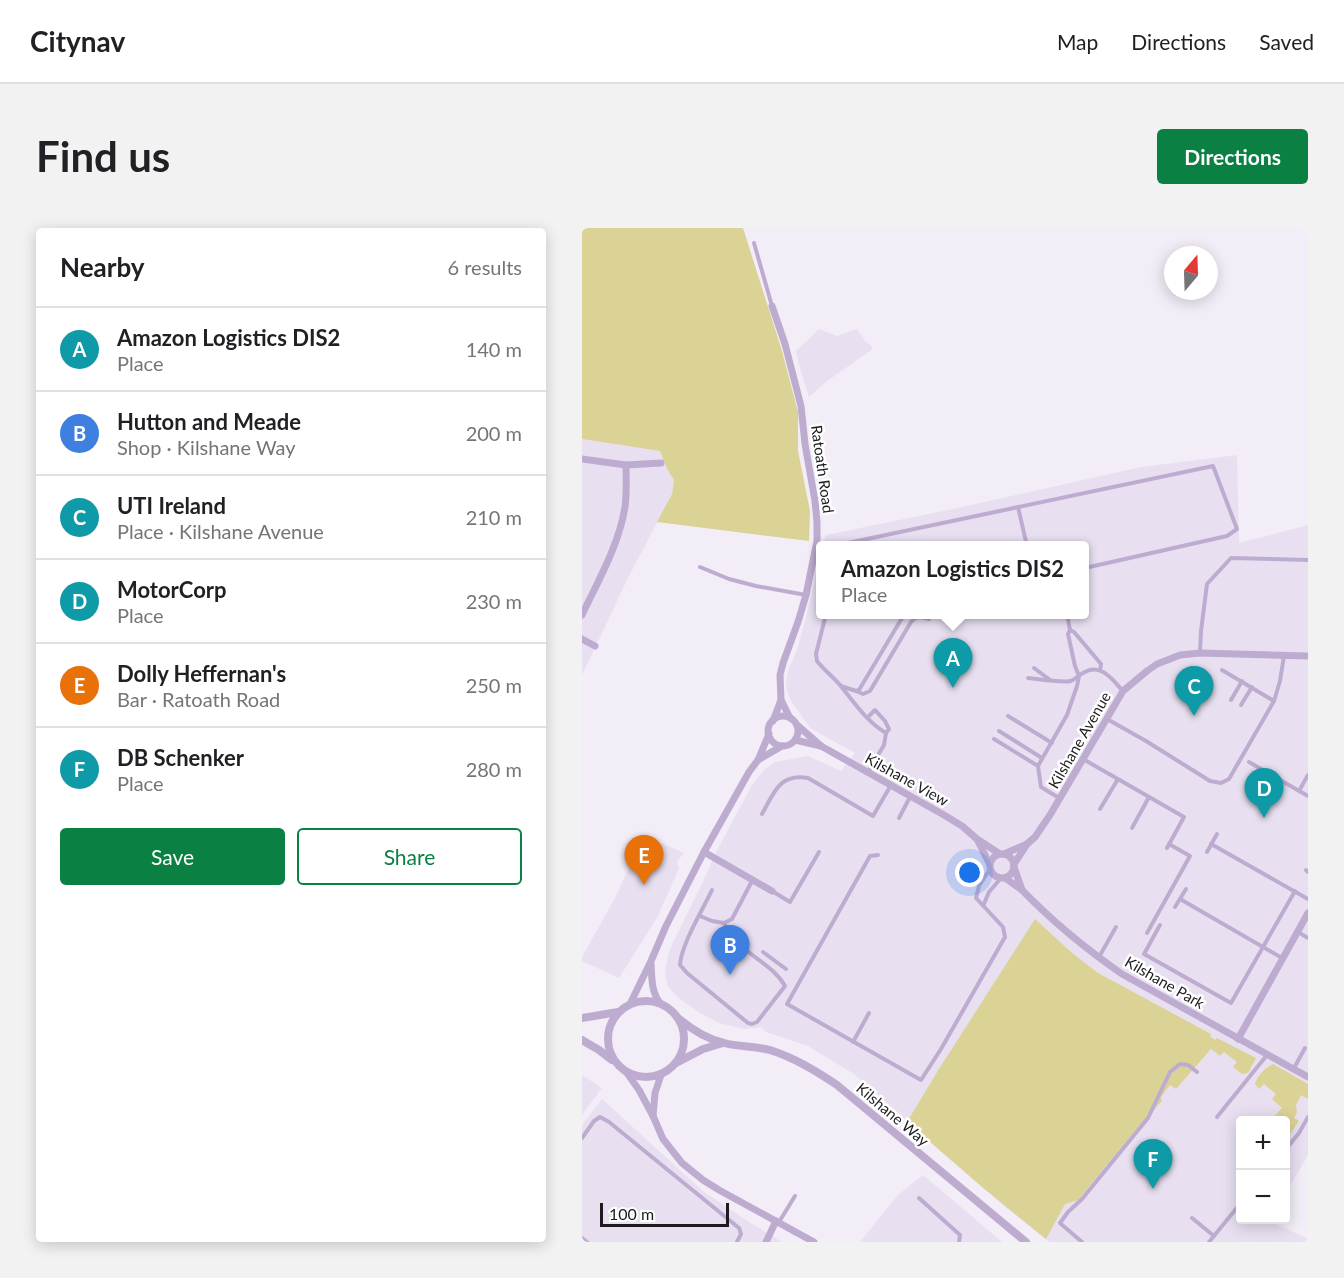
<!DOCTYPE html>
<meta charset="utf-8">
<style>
body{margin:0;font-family:Lato,sans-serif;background:#f2f2f2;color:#202124}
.controls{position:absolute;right:18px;bottom:18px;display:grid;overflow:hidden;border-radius:6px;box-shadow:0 3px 15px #0003}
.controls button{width:54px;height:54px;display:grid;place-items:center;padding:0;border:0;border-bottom:2px solid #e0e0e0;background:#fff;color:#202124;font:30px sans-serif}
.compass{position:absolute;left:582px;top:18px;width:54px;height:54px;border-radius:50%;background:#fff;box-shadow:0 3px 15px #0003;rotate:19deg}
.scale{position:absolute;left:18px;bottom:15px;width:129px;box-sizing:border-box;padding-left:6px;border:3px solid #1d1b1e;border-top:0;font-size:16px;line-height:21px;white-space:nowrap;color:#1d1b1e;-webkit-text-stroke:4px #fff;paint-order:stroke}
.you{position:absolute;left:388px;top:645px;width:21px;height:21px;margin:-15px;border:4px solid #fff;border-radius:50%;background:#1a73e8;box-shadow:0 0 0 9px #1a73e833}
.badge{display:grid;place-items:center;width:39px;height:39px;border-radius:50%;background:#0b8043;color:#fff;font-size:20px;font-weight:700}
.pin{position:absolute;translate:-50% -50px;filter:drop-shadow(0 2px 3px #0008)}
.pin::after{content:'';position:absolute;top:32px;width:21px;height:18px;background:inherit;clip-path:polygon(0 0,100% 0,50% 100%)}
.popup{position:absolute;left:234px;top:313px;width:273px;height:78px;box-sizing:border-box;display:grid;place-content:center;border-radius:6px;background:#fff;filter:drop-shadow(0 2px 4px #0005);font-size:20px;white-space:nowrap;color:#757577}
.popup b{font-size:22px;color:#202124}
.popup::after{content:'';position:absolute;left:50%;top:100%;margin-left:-12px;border:12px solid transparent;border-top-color:#fff}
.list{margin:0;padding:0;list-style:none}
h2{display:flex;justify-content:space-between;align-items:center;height:78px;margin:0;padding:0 24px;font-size:26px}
h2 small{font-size:20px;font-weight:400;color:#757577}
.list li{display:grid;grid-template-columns:39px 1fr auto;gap:18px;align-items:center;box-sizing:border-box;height:84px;padding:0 24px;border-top:2px solid #e0e0e0}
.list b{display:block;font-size:22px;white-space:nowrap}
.list p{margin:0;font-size:20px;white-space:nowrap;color:#757577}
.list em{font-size:20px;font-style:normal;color:#757577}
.actions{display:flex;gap:12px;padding:18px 24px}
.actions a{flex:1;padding:14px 0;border:2px solid #0b8043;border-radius:6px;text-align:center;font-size:21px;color:#0b8043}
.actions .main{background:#0b8043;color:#fff}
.map{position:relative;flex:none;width:726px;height:1014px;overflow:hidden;border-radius:6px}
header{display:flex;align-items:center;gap:36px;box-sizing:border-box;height:84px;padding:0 30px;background:#fff;border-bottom:2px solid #e0e0e0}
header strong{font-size:28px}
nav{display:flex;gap:33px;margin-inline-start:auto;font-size:21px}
.intro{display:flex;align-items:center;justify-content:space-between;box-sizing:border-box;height:144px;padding:0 36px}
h1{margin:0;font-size:42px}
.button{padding:15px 27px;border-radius:6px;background:#0b8043;color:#fff;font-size:21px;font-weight:700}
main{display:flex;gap:36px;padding:0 36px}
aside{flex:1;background:#fff;border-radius:6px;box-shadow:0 3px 15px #0003}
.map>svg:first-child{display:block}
</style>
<header>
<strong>Citynav</strong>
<nav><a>Map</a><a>Directions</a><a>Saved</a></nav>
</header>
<div class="intro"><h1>Find us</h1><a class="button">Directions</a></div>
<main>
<aside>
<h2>Nearby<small>6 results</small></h2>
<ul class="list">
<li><span class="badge" style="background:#0f9aa8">A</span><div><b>Amazon Logistics DIS2</b><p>Place</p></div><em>140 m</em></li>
<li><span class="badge" style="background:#3f7fe0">B</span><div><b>Hutton and Meade</b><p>Shop · Kilshane Way</p></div><em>200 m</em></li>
<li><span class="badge" style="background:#0f9aa8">C</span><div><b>UTI Ireland</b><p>Place · Kilshane Avenue</p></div><em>210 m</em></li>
<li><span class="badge" style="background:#0f9aa8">D</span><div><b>MotorCorp</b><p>Place</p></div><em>230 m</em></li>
<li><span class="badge" style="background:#e8710a">E</span><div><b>Dolly Heffernan's</b><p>Bar · Ratoath Road</p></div><em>250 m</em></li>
<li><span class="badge" style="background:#0f9aa8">F</span><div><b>DB Schenker</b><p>Place</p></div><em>280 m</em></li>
</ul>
<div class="actions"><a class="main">Save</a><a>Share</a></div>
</aside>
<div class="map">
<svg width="726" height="1014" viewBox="0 0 726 1014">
<rect width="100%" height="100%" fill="#f2edf7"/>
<!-- built -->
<g fill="#e8e0f1">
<polygon points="237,101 255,108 275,101 284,114 291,119 288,123 245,153 227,169 217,137 214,123"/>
<polygon points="0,211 78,223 85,241 92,252 90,266 46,350 0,447"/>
<polygon points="655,227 657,315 726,297 726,927 704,965 704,892 658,892 658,992 688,992 687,993 726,1011 726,1014 467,1014 422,978 272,846 226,818 184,804 179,799 162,801 137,795 118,785 98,771 86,759 83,745 87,723 125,645 134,624 170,557 182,542 193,534 226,528 259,543 273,525 228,500 209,473 204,459 205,449 207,440 215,422 223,393 239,323 239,386 503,386 503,318 241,317 244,307 371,281 559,239"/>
<polygon points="60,612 67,620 81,616 102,625 95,633 97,640 76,688 37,750 0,733 0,729 33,670"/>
<polygon points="0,847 20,860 0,887"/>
<polygon points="20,871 121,963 167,994 200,1014 0,1014 0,897"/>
<polygon points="341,947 420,1014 278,1014 316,967"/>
</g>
<!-- green -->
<g fill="#dbd295">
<polygon points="0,0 161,0 200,123 216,184 216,223 228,283 227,313 75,294 90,266 92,252 85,241 78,223 0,211"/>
<polygon points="453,691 490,725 516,745 629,806 628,808 633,812 635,810 674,830 666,845 660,846 651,839 655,834 642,824 638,828 629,821 594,861 588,857 579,869 580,873 556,899 496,972 483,976 464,1011 400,959 325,894 357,841"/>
<path d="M 691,836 L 726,856 L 726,871 L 719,867 L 714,877 L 715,884 L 712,890 L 717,893 L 704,912 L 704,892 L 689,892 L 700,880 L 690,871 L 694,866 L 682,856 L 677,861 L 673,856 C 676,847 683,840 691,836 Z"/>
</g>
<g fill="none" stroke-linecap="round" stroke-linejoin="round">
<!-- service -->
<g stroke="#beacd0" stroke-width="4">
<polyline points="172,15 190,78"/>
<polyline points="436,279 445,318"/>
<polyline points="262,318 266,315 280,312 631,238 655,301 645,308 503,340"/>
<polyline points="118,339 147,351 174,358 224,367"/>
<path d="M 244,386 L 234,426 L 235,433 C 242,442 251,449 258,457 C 271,473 285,494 304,505"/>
<polyline points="488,402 492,404 519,436 518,442"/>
<polyline points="618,425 619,403 625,356 649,330 726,332"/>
<polyline points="452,440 468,452"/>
<polyline points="640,442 692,473"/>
<path d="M 446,450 C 455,451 482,455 489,453 C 493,451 497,447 501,445 C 518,434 530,451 540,462"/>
<polyline points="259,458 274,463 277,462 320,390 327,386"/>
<polyline points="274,463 281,466 288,463 329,394 333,390 339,389 347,391"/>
<polyline points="649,472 660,453"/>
<polyline points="659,477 670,459"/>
<polyline points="426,488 470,515"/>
<polyline points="286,489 293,482 303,493 307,501 304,505 302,517 286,544"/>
<polyline points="525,491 564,513 628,553 639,555 647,551 692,473 698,453 702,428"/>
<polyline points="417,503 460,530"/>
<polyline points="412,511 456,538"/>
<polyline points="501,531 602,589 585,620"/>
<polyline points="667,534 726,568"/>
<polyline points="717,563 726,547"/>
<polyline points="477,570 459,559 456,538 485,487 495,458 497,448 493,438 486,406 488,402 485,386"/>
<polyline points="518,581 536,551"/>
<path d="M 180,586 C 192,565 197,545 226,550 L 291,588 L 309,557"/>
<polyline points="317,590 328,569"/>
<polyline points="550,600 567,569"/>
<polyline points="629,616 726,671"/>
<polyline points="625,624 635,606"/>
<polyline points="296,627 288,628 205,776 339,852 359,821 423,709 421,699 394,670 397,658 408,641"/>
<polyline points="724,642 726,644"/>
<path d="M 130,662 C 121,681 99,717 98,737 L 105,745 L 166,795 L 170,796 L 175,794 L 203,758 C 188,732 155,725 142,695"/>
<polyline points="190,663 208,674 237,624"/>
<polyline points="598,671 700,730"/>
<polyline points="401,678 407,664 419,650"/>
<polyline points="593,679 604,661"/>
<polyline points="118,688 130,693 142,695 150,691 170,653"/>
<polyline points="578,697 562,726 649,775 713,663"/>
<polyline points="716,704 726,710"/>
<polyline points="565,705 608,628 587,616"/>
<polyline points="181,724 204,741"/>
<polyline points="517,729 534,699"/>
<polyline points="271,814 287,785"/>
<polyline points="712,840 723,820"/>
<polyline points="635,889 685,827"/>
<polyline points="0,910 12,893 18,889 27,894 157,1000 159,1006 155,1014"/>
<polyline points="704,921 717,905 726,889"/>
<polyline points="337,970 378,1007 377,1014"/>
<polyline points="610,990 632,1008"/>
<polyline points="197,994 213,968"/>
<polyline points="0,1010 5,1014"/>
<polyline points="500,1014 478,995 486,984 500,971 566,890 588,844 598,836 606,837 615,844"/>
<polyline points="627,1014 658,976"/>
</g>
<!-- minor -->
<g stroke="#beacd0" stroke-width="7">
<polyline points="190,78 203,116 219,178 223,216 233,273 235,294 235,313 224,367 216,394 201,435 198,447 199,472"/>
<polyline points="0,231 44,237 79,235"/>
<path d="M 0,387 C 16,353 37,317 43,279 C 45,265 44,251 44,237"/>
<polyline points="0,411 13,418"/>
<circle cx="201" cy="503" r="15"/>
<polyline points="191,493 199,472 208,490"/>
<polyline points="187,506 176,532 200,518"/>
<polyline points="213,512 239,518 215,497"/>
<polyline points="239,518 362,587 380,598 395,611"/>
<polyline points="445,616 453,609 468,587 541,463 565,443 575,436 588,431 598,427 618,425 726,428"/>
<polyline points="122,624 190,663"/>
<circle cx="420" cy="638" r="12"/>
<polyline points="422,626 445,616 432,636"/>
<polyline points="408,637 395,611 418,626"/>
<polyline points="423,650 440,662 432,639"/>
<path d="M 440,662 C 470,693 504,721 540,746 L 726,849"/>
<path d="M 69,736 C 70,750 69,763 78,775"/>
<polyline points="48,776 69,733 84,698 122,624 167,544 176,532"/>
<polyline points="656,811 726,685"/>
<polyline points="45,845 57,862 71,888 81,911 100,935 121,952 137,962 232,1014"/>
<polyline points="71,888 73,865 79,847"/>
<polyline points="184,1014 194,993"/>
</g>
<!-- tertiary -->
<g stroke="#beacd0" stroke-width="8">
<circle cx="64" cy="811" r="38"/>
<polyline points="0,790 36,784"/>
<path d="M 96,790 C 109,801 125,811 142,815 C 157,819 173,818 188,822 C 213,830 234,843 255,857 L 444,1014"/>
<polyline points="0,812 17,822 30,832"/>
<polyline points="94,835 121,821 141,815"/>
</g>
</g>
<g text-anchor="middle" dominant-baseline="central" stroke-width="5" stroke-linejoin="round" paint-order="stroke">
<!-- street labels -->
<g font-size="15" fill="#1d1b1e" stroke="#fff">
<text transform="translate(241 241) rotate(82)">Ratoath Road</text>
<text transform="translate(497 512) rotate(-60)">Kilshane Avenue</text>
<text transform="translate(325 551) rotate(29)">Kilshane View</text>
<text transform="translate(583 754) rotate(30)">Kilshane Park</text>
<text transform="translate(311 886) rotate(40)">Kilshane Way</text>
</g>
</g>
</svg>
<div class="controls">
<button>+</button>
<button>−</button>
</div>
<svg class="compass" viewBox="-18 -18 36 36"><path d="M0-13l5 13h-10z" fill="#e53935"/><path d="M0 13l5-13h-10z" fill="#757577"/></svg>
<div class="scale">100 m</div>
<div class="you"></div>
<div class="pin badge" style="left:371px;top:460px;background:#0f9aa8">A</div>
<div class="popup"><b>Amazon Logistics DIS2</b>Place</div>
<div class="pin badge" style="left:148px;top:747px;background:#3f7fe0">B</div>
<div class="pin badge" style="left:612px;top:488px;background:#0f9aa8">C</div>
<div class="pin badge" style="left:682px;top:590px;background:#0f9aa8">D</div>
<div class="pin badge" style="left:62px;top:657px;background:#e8710a">E</div>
<div class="pin badge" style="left:571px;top:961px;background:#0f9aa8">F</div>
</div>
</main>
